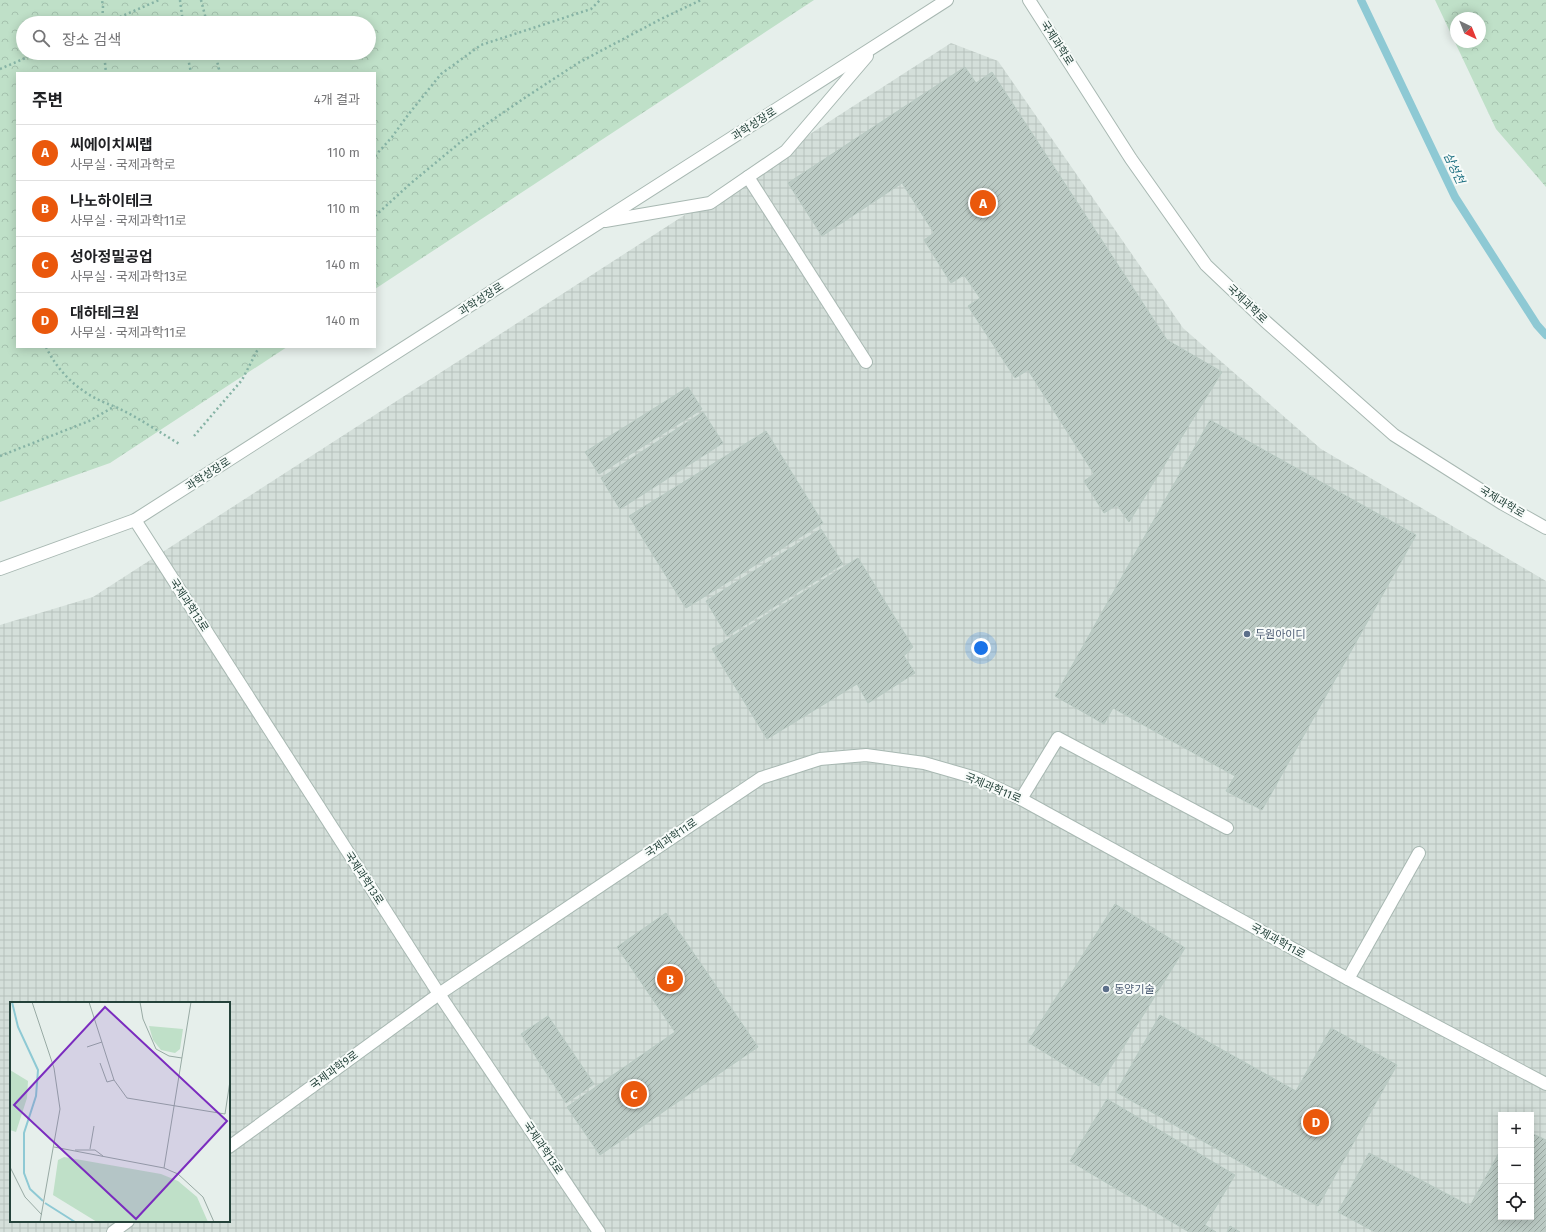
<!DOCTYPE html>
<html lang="ko">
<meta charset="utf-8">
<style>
body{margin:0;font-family:"Fira Sans","Noto Sans KR",sans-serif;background:#f6f6f6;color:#202124}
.controls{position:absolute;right:12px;bottom:12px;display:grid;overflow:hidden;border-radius:0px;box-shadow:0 2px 10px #0003}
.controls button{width:36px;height:36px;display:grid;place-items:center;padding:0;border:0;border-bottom:1px solid #e0e0e0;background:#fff;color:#202124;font:20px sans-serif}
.compass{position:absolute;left:1450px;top:12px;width:36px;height:36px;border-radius:50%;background:#fff;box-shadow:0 2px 10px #0003;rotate:137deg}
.you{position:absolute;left:981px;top:648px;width:14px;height:14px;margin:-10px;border:3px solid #fff;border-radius:50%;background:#1a73e8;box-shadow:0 0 0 6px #1a73e833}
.badge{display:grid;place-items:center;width:26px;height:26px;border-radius:50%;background:#ea580c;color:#fff;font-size:13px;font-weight:700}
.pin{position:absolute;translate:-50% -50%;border:2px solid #fff;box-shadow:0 1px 4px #0006}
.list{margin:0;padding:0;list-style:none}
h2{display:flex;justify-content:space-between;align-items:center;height:52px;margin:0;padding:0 16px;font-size:17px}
h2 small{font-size:13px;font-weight:400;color:#757577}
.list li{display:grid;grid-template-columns:26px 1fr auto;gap:12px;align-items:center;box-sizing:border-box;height:56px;padding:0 16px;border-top:1px solid #e0e0e0}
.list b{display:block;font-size:15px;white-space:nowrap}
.list p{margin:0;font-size:13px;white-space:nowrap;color:#757577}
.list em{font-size:13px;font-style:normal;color:#757577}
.icon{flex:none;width:22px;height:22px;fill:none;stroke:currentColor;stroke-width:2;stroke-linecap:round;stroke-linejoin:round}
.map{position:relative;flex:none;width:1546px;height:1232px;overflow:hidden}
.search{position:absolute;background:#fff;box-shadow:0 2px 10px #0003;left:16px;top:16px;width:360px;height:44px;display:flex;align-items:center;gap:10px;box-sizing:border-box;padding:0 14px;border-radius:22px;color:#757577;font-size:15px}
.panel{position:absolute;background:#fff;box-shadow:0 2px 10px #0003;left:16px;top:72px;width:360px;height:276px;border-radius:0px}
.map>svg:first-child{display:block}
</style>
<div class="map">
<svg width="1546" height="1232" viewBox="0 0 1546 1232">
<defs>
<pattern id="industrial-grid" width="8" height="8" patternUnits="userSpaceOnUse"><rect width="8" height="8" fill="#d4dfda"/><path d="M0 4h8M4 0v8" fill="none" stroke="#b6c1bc"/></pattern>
<pattern id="forest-crowns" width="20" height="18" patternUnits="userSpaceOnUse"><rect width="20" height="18" fill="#bfe0c8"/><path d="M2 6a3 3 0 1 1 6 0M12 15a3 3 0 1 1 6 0" fill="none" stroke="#a4c1ad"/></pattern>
<pattern id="building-hatch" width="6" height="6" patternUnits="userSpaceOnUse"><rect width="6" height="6" fill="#bbcac4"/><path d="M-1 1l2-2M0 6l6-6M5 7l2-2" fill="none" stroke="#98a6a0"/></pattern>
</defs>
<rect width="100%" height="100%" fill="#e6efeb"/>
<!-- industrial -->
<path fill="url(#industrial-grid)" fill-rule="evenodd" d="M 951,43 L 998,61 L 1183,328 L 1321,449 L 1546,581 L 1546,1232 L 0,1232 L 0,625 L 93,597 ZM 11,1003 L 229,1003 L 229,1221 L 11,1221 ZM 1501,1115 L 1531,1115 L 1531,1217 L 1501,1217 Z"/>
<!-- forest -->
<g fill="url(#forest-crowns)" fill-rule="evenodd">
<path d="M 0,0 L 814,0 L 375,289 L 375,73 L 17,73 L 17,347 L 287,347 L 110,463 L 0,502 ZM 23,23 L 369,23 L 369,53 L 23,53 Z"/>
<path d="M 1435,0 L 1546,0 L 1546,187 L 1496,129 ZM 1456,18 L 1480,18 L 1480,42 L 1456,42 Z"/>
</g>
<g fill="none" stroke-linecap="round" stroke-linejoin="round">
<!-- stream -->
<polyline stroke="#8ec9d4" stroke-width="8" points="1361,0 1455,197 1537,325 1546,335"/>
</g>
<!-- building -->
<g fill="url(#building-hatch)" stroke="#b8c9c2">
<polygon points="965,67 976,83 992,72 1167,340 1222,372 1129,522 1117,505 1104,513 1084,481 1094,474 1028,370 1015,378 968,306 980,298 964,275 951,283 924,240 934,233 902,183 822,236 788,183"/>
<polygon points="688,387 702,409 599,474 585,452"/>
<polygon points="703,412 723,443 620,509 601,478"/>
<polygon points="1210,420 1416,535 1262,810 1226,791 1235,776 1113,708 1104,724 1055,696"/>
<polygon points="766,431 823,523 686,608 629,516"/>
<polygon points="821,529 843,564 727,636 706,601"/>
<polygon points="858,558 913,647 904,656 915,673 868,703 857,684 767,739 712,649"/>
<polygon points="1115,904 1185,948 1099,1086 1028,1042"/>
<polygon points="666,913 758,1047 600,1155 567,1107 675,1032 617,947"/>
<polygon points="1160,1015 1296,1091 1331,1028 1397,1065 1318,1206 1116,1092"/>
<polygon points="548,1016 594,1084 566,1103 521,1034"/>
<polygon points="1107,1099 1235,1175 1205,1225 1216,1232 1189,1232 1070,1161"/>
<polygon points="1531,1133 1546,1140 1546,1232 1375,1232 1338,1212 1369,1153 1470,1206 1501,1149 1501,1217 1531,1217"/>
<polygon points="1230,1226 1240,1232 1227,1232"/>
</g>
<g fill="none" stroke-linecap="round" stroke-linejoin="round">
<defs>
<g id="minor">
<polyline points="1029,0 1131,159 1206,265 1265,321 1394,435 1503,504 1546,528"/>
<polyline points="748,177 866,362"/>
<polyline points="605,221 710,203 786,151 867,56"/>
<polyline points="135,520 439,994 599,1232"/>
<polyline points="0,569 135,520 947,0"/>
<polyline points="1021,799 1058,738 1227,828"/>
<polyline points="1348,979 1419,853"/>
<polyline points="229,1147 439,994 761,778 820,759 866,755 924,763 976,778 1021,799 1348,979 1546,1084"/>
<polyline points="113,1232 128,1221"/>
</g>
</defs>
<!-- minor casing -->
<use href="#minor" stroke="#a8b8b2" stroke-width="14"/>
<!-- path -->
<g stroke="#86b3a5" stroke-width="2.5" stroke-dasharray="2 3" stroke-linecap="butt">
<polyline points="180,0 183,23"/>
<polyline points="201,0 207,23"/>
<polyline points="102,23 103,7 102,0"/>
<polyline points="106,23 159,0"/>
<polyline points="104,53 106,73"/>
<polyline points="187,53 191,73"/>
<polyline points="215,53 220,73"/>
<polyline points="0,69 37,53"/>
<polyline points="375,156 392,137 408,115 441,74 481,45 591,9 600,0"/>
<polyline points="375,216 410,184 463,140 526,97 578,63 661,19 701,0"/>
<path d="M 46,347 C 57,370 76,389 99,400 C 107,404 115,406 122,410 C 142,420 161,433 181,445"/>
<polyline points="194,436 242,380 259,347"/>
<polyline points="0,456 89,421 115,406"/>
</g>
<!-- minor -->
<use href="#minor" stroke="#fff" stroke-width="12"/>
</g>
<!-- markers -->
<g fill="#5c6f8a" stroke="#f7fbf9" stroke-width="1.5">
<circle cx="1247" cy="634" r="4"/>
<circle cx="1106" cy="989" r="4"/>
</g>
<g text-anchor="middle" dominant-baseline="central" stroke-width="4" stroke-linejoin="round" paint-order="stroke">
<!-- street labels -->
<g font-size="11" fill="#24423a" stroke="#f7fbf9">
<text transform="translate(1057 43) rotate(57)">국제과학로</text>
<text transform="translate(754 124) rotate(-33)">과학성장로</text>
<text transform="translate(481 299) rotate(-33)">과학성장로</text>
<text transform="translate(1247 304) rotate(44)">국제과학로</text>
<text transform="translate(208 474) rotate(-33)">과학성장로</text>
<text transform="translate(1502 502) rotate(31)">국제과학로</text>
<text transform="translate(189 605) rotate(57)">국제과학13로</text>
<text transform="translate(993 788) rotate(23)">국제과학11로</text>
<text transform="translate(671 838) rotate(-34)">국제과학11로</text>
<text transform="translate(364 878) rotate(57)">국제과학13로</text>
<text transform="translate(1278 941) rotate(29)">국제과학11로</text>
<text transform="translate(334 1070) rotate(-36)">국제과학9로</text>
<text transform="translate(543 1148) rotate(56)">국제과학13로</text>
</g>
<!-- service labels -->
<g font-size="11" fill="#4e5e75" stroke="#f7fbf9" text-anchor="start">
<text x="1255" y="634">두원아이디</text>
<text x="1114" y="989">동양기술</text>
</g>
<!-- water labels -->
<g font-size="12" font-style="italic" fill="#1c6f80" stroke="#f7fbf9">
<text transform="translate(1454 168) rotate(65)">삼성천</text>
</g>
</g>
<!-- overview -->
<g transform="translate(10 1002)">
<rect width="220" height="220" fill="#e6efeb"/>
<path d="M 139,24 L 173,27 L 170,47 L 165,51 L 151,48 L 143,38 ZM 0,68 L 18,79 L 17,96 L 6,130 L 0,128 ZM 54,155 L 151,172 L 168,179 L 187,195 L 198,220 L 87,220 L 43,193 L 48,158 Z" fill="#bfe0c8"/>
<path fill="none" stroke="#8ec9d4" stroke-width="2" d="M 2,0 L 8,25 L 28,68 L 26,94 L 14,131 L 14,171 L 20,187 L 33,199M 35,201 L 65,220"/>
<path fill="none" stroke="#98aaa4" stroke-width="1" d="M 22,0 L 44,66 L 50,107 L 30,220M 79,0 L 104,78 L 117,96 L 215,112 L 220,79M 130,0 L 133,17 L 146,47 L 159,54 L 172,56M 77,45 L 92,40M 90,61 L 97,80 L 104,78M 44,145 L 154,166 L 168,172 L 193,195 L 204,220M 80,147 L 84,124M 65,148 L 85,148 L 93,154M 0,165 L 15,195 L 32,213M 154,166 L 181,0"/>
<path fill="#7b2cbf" fill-opacity="0.15" stroke="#7b2cbf" stroke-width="2" d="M 95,5 L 217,119 L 126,217 L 4,103 Z"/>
<rect width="220" height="220" fill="none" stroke="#24423a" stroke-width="2"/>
</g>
</svg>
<div class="controls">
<button>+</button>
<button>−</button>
<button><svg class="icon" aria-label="locate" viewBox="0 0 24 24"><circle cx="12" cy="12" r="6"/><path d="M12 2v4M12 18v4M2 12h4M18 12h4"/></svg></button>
</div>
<svg class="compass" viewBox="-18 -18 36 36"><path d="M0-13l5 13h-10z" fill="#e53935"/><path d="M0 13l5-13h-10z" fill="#757577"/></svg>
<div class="you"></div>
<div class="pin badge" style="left:983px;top:203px">A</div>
<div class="pin badge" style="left:670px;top:979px">B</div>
<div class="pin badge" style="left:634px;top:1094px">C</div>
<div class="pin badge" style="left:1316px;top:1122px">D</div>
<div class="search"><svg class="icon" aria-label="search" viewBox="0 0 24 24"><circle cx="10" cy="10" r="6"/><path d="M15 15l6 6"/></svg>장소 검색</div>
<section class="panel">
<h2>주변<small>4개 결과</small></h2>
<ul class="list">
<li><span class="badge">A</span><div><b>씨에이치씨랩</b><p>사무실 · 국제과학로</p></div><em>110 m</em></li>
<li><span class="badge">B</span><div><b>나노하이테크</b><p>사무실 · 국제과학11로</p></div><em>110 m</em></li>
<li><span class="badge">C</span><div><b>성아정밀공업</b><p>사무실 · 국제과학13로</p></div><em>140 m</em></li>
<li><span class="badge">D</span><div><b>대하테크원</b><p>사무실 · 국제과학11로</p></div><em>140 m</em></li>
</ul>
</section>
</div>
